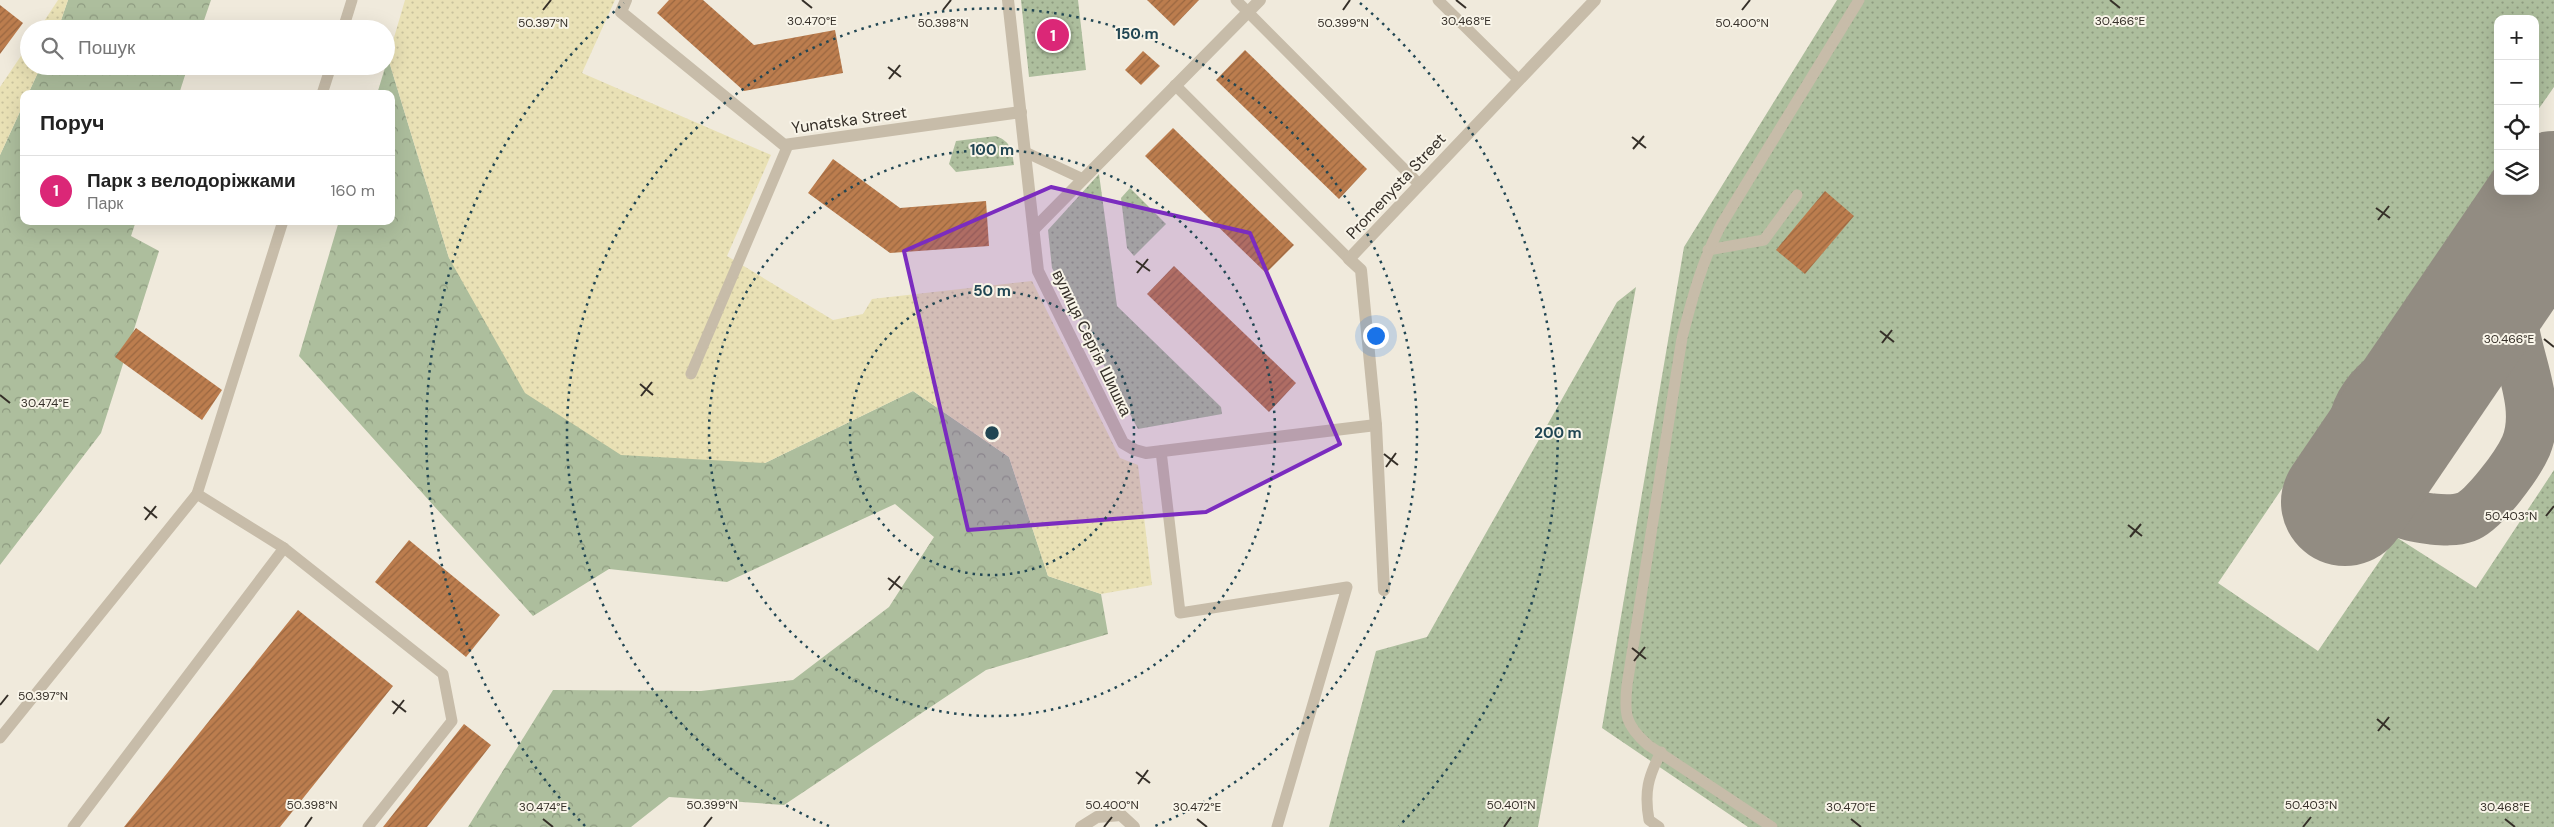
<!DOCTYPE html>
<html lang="uk">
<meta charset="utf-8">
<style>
body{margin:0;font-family:"DM Sans",sans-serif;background:#f2f2f2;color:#222}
.controls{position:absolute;right:15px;top:15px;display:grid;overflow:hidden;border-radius:10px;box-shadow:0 5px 20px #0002}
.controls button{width:45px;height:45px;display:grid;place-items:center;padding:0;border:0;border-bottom:1px solid #e0e0e0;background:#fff;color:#222;font:25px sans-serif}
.you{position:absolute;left:1375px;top:335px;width:18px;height:18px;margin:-12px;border:4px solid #fff;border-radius:50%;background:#1a73e8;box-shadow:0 0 0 8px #1a73e833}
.badge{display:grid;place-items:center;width:32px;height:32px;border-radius:50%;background:#db2777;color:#fff;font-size:16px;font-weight:700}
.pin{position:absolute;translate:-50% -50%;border:2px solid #fff;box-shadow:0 1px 5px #0006}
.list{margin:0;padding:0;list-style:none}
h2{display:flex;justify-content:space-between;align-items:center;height:65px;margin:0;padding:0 20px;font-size:21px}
h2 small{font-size:16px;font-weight:400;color:#767676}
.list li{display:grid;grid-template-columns:32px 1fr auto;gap:15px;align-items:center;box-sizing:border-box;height:70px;padding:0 20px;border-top:1px solid #e0e0e0}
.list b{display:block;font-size:19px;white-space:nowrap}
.list p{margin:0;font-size:16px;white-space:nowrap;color:#767676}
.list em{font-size:16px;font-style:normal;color:#767676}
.icon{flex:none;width:28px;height:28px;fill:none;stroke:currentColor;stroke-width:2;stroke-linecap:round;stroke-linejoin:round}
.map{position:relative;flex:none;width:2554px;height:827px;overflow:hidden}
.search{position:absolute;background:#fff;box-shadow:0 5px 20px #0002;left:20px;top:20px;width:375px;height:55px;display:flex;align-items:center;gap:12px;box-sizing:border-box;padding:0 18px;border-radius:28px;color:#767676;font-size:19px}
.panel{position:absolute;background:#fff;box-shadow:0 5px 20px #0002;left:20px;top:90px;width:375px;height:135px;border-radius:10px}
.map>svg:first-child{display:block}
</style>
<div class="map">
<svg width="2554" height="827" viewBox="0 0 2554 827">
<defs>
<pattern id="grass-dots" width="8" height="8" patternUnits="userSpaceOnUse" patternTransform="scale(1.25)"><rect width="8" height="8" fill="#adbe9d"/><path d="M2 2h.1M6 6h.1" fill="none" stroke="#8e9b80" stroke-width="1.8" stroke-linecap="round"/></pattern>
<pattern id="forest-crowns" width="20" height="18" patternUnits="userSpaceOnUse" patternTransform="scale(1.25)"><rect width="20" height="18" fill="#adbe9d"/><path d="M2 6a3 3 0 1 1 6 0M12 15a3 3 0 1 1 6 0" fill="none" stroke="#8e9b80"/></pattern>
<pattern id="sand-dots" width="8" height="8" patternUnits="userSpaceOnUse" patternTransform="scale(1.25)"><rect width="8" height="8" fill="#e9e1b5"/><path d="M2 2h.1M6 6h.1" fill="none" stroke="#c8c19c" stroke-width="1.8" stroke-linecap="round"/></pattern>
<pattern id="building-hatch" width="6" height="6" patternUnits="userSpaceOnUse" patternTransform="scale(1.25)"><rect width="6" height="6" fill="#bc7d4e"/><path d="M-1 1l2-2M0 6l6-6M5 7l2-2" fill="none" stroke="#9a6741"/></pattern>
</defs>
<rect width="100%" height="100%" fill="#f0eadc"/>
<!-- grass -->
<g fill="url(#grass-dots)">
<polygon points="1021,0 1078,0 1086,70 1029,77"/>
<polygon points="1837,0 2554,0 2554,87 2535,114 2535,19 2498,19 2498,170 2218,583 2318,651 2396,537 2476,588 2554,470 2554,827 1748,827 1602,728 1684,247"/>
<path d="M 996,136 C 1011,142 1012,150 1014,165 L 956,172 L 949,164 L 956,141 Z"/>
<polygon points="1099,174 1117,306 1221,407 1222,414 1138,429 1052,268 1048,230"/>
<polygon points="1130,188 1166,224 1134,256 1127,248 1121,198"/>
<polygon points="1636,287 1538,827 1329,827 1376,651 1427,637 1617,302"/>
</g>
<!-- forest -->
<g fill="url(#forest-crowns)">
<polygon points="68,0 211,0 201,29 58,29"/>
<polygon points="388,58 449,258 765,463 913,391 1009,457 1048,576 1101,594 1108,634 986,670 784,805 669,797 631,827 468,827 553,690 701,691 793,680 889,607 934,537 895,504 727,582 609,569 533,616 299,356 339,221 391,221 391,94 377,94"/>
<polygon points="41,66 188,66 179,94 28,94"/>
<polygon points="24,103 24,221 136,221 131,236 159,251 101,433 0,565 0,155"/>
</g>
<!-- sand -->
<g fill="url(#sand-dots)">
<polygon points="58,0 68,0 58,29 39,29"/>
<polygon points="405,0 615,0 582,73 771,155 727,256 833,320 863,314 872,299 1032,281 1120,458 1138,465 1152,585 1101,594 1048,576 1009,457 913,391 765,463 621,455 525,393 449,258 388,58"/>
<polygon points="29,44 29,66 41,66 28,94 24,94 24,103 0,155 0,87"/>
</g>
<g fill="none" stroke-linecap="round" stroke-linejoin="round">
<!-- taxiway -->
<path stroke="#928c82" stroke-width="51" d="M 2467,322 C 2458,330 2448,342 2436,349 C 2409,365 2385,369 2365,397 C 2340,432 2354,488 2392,508 C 2404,515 2418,517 2432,519 C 2443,520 2455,521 2466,517 C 2484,511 2518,464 2526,446 C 2543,405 2515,358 2512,316 C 2510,284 2521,255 2533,225"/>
<!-- runway -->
<polyline stroke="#928c82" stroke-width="128" points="2345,502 2554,195"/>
</g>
<!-- building -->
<g fill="url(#building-hatch)">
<polygon points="669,0 703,0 754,45 835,30 843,73 744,91 657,13"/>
<polygon points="1147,0 1199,0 1174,26"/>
<polygon points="0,5 23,23 0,54"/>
<polygon points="1245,50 1367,169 1339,199 1216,80"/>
<polygon points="1143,51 1160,66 1141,85 1125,70"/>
<polygon points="1173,128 1294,245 1266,273 1145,156"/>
<polygon points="833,159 900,208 986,201 989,246 890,253 808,193"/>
<polygon points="1825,191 1854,216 1805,274 1776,250"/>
<polygon points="1174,266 1296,383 1269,412 1147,294"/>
<polygon points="136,328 222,390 202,420 115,357"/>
<polygon points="409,540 500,615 466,657 375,582"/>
<polygon points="298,610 393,686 280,827 124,827"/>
<polygon points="464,724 491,745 427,827 383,827"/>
</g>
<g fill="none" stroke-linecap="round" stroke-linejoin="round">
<!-- lane -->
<g stroke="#c7bca9" stroke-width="11">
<polyline points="1236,0 1419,184"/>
<polyline points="1438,0 1519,80"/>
<polyline points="343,29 352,0"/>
<polyline points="1175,85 1349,259"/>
<polyline points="322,94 331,66"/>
<polyline points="1025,152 1083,179"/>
<polyline points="1708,250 1764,240 1797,195"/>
<polyline points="691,374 788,145"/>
<polyline points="1161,451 1180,613 1347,587 1277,827"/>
<polyline points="197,494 283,221"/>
<polyline points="0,738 197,494 284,548"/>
<polyline points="73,827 284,548 443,674 452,721 368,827"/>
<path d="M 1659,827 L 1649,820 C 1644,792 1648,777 1661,752"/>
<path d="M 1772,827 L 1648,745 C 1625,725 1624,714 1627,685 L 1682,338 C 1692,299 1702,261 1721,225 L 1859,0"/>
</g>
<!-- street -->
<g stroke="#c7bca9" stroke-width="12">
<polyline points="626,0 621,12 784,145 1021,112"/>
<polyline points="1008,0 1038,271 1123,443 1135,450 1146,453 1376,425"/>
<polyline points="1034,229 1260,0"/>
<polyline points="1384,590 1376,425 1361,270 1349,259 1595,0"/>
<polyline points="1081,827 1097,817 1121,815 1134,827"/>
</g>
</g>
<!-- marked area -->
<path fill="#7b2cbf" fill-opacity="0.2" stroke="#7b2cbf" stroke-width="4" stroke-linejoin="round" d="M 1051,187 L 1250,233 L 1340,444 L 1206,512 L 968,530 L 904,251 Z"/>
<!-- ticks -->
<path fill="none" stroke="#352f28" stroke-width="2" d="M 802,0 L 812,8M 1456,0 L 1466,8M 2110,0 L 2120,8M 543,10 L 551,0M 943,10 L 951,0M 1343,10 L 1350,0M 1742,10 L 1750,0M 888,67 L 901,77M 889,79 L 900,65M 1632,137 L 1646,148M 1633,149 L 1644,136M 2376,208 L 2390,218M 2378,220 L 2389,206M 1136,261 L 1150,271M 1137,273 L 1148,259M 1880,331 L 1894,342M 2544,339 L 2554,347M 1882,343 L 1892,330M 640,384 L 653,395M 0,395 L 10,403M 641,396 L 652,382M 1384,454 L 1398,465M 1386,467 L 1396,453M 144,507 L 157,518M 2546,516 L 2554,506M 145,520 L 156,506M 2128,525 L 2142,536M 2130,537 L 2141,524M 888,578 L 902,589M 889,590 L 900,576M 1632,648 L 1646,659M 1634,661 L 1645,647M 392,701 L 406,712M 0,705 L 8,695M 393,714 L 404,700M 2377,719 L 2390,730M 2378,731 L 2389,717M 1136,772 L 1150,783M 1138,784 L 1148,770M 543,819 L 553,827M 1197,819 L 1207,827M 1851,819 L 1861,827M 2505,819 L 2515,827M 305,827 L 312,817M 704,827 L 712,817M 1104,827 L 1112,817M 1504,827 L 1511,817M 2303,827 L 2311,817"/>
<!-- distance rings -->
<g fill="none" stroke="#214653" stroke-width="2.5" stroke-dasharray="2.5 5">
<circle cx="992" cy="433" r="142"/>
<circle cx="992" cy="433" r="283"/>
<path d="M829 826A425 425 0 1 1 1155 826"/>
<path d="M585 826A566 566 0 0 1 624 3M1360 3A566 566 0 0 1 1399 826"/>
</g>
<g text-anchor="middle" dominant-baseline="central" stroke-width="4" stroke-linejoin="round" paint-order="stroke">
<!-- street labels -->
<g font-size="16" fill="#352f28" stroke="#f8f4e8">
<text transform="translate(849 120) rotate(-8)">Yunatska Street</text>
<text transform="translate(1396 186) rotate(-47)">Promenysta Street</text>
<text transform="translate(1092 343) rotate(64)">вулиця Сергія Шишка</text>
</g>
</g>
<g font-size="12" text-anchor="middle" fill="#352f28" stroke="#f8f4e8" stroke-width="4" stroke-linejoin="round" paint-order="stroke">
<text x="812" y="25">30.470°E</text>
<text x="1466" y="25">30.468°E</text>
<text x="2120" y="25">30.466°E</text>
<text x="543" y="27">50.397°N</text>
<text x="943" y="27">50.398°N</text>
<text x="1343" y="27">50.399°N</text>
<text x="1742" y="27">50.400°N</text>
<text x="2509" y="343">30.466°E</text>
<text x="45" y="407">30.474°E</text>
<text x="2511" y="520">50.403°N</text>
<text x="43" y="700">50.397°N</text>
<text x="312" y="809">50.398°N</text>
<text x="712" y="809">50.399°N</text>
<text x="1112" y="809">50.400°N</text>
<text x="1511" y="809">50.401°N</text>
<text x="2311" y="809">50.403°N</text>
<text x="543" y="811">30.474°E</text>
<text x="1197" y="811">30.472°E</text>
<text x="1851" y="811">30.470°E</text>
<text x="2505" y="811">30.468°E</text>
</g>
<circle cx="992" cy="433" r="8" fill="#214653" stroke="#f8f4e8" stroke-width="2.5"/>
<g font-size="15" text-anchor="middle" font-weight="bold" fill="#214653" stroke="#f8f4e8" stroke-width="4" stroke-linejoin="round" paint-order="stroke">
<text x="1137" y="39">150 m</text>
<text x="992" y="155">100 m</text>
<text x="992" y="296">50 m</text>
<text x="1558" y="438">200 m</text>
</g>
</svg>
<div class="controls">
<button>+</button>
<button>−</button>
<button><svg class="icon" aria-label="locate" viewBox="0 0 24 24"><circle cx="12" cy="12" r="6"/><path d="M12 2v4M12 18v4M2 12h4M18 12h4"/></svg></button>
<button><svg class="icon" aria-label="layers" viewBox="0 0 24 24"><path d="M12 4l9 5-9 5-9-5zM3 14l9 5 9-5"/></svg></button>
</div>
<div class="you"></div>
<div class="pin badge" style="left:1053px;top:35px">1</div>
<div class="search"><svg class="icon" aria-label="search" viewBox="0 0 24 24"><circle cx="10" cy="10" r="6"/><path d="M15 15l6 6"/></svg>Пошук</div>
<section class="panel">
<h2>Поруч<small></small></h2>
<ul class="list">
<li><span class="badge">1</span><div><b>Парк з велодоріжками</b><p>Парк</p></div><em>160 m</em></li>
</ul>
</section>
</div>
